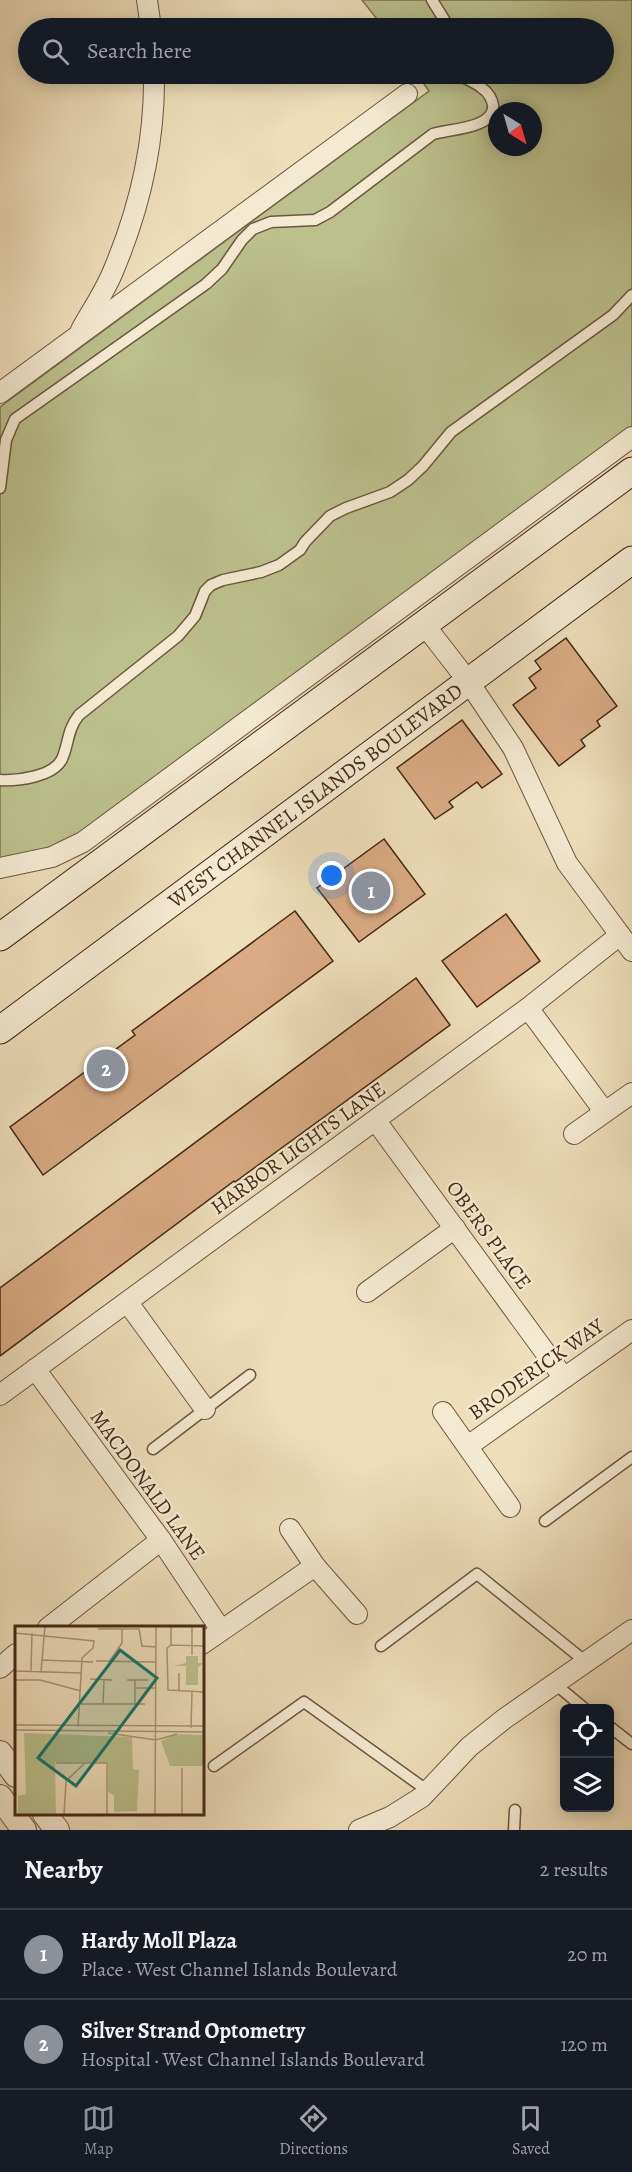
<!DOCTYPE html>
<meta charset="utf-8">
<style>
body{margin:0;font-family:Alegreya,serif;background:#20242c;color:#f1f3f6}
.controls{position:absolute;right:18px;bottom:18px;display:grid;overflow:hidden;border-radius:9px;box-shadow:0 3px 15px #0003}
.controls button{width:54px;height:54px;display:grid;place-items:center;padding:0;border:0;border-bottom:2px solid #363941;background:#171b24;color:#f1f3f6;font:30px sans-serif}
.compass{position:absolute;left:488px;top:102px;width:54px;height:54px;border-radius:50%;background:#171b24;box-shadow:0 3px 15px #0003;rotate:143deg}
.you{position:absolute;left:332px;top:876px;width:21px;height:21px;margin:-15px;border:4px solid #fff;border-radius:50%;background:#1a73e8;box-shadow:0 0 0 9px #1a73e833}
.badge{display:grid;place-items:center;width:39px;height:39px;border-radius:50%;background:#8c9099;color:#fff;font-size:20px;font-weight:700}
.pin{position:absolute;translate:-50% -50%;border:3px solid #fff;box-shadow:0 2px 6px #0006}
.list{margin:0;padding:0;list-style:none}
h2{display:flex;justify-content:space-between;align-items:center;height:78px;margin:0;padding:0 24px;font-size:26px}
h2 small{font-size:20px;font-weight:400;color:#9ea1a6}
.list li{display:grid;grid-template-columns:39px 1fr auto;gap:18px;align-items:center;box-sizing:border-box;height:90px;padding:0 24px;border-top:2px solid #363941}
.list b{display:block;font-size:22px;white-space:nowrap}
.list p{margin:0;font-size:20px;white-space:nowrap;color:#9ea1a6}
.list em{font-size:20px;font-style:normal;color:#9ea1a6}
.icon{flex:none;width:33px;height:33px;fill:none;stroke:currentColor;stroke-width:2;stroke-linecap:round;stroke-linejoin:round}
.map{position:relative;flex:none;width:632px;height:1830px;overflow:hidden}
.search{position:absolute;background:#171b24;box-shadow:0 3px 15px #0003;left:18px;right:18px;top:18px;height:66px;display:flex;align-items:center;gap:15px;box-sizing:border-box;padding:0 21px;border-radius:33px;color:#9ea1a6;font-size:22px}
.sheet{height:258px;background:#171b24}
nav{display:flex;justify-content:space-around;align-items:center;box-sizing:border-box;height:84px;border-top:2px solid #363941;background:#171b24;font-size:16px;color:#9ea1a6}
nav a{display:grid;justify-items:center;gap:3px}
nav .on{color:#8c9099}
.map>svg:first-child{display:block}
</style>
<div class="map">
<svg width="632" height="1830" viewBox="0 0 632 1830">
<rect width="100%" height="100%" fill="#eedeba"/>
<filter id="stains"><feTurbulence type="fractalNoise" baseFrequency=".00333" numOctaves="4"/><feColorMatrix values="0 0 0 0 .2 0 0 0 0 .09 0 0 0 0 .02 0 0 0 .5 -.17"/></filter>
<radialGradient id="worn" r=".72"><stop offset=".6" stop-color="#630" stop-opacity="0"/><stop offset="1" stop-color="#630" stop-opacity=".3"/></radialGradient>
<!-- green -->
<path fill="#bbc08d" stroke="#807452" stroke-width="1.5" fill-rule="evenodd" d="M 362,0 L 632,0 L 632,428 L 79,836 L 56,848 L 6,861 L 0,858 L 0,407 L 429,91 L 417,74 L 604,74 L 604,28 L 384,28 ZM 497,111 L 533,111 L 533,147 L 497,147 Z"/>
<!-- building -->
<g fill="#daab84" stroke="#452816" stroke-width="1.5">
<polygon points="566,638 617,706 597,721 600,726 581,740 585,746 559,766 513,705 536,688 529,678 541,669 535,661"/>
<polygon points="462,720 502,774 482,788 477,782 449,802 453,807 435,819 397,768"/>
<polygon points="384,839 425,894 359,942 317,888"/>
<polygon points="295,911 333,961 43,1175 10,1127 135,1035 132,1031"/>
<polygon points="506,914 540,961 477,1007 442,961"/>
<polygon points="416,978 450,1025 235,1182 234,1181 0,1356 0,1288"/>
</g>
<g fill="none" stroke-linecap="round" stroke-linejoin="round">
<defs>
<g id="service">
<polyline points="432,0 445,21 447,28"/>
<path d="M 0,488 L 6,440 L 15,419 L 206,284 L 222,269 L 242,240 L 253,229 L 271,222 L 315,220 L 330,212 L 433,134 C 447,129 496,129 493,105 C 492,99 488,92 483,89 C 476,82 466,80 459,74"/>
<path d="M 0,780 C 17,781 53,777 62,759 C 69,743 67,730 79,715 L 178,636 L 195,616 L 205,591 L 211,585 L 223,580 L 261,572 L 279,565 L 300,550 L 305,542 L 330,516 L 346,508 L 390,492 L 408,480 L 423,466 L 451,432 L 613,315 L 632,295"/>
<polyline points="153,1449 250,1375"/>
<polyline points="545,1521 632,1457"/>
<polyline points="381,1646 477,1574 586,1662"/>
<polyline points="555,1684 584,1708"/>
<polyline points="610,1727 632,1744"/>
<polyline points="214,1766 304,1702 428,1791"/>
<polyline points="514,1830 515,1810"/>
</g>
<g id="minor">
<polyline points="147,0 151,28"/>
<path d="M 81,330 C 92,310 106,290 114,269 C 140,207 155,141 154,74"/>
<polyline points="0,393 407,94"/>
<polyline points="423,623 468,681 513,748 567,863 632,951"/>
<polyline points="0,868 52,857 83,842 632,437"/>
<polyline points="528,1008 604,1111"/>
<polyline points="376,1121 564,1378"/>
<polyline points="574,1134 632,1093"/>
<polyline points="367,1292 455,1228"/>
<polyline points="128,1303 205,1409"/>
<polyline points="35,1369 161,1540 221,1630"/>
<polyline points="0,1395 528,1008 620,935"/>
<polyline points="443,1412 510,1507"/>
<polyline points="468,1446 632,1330"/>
<polyline points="290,1529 315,1566 357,1614"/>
<polyline points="48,1628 161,1540"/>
<polyline points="202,1644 315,1566"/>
<polyline points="0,1668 16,1654"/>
<polyline points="359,1830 390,1817 422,1797 469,1747 504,1719 632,1630"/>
</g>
<g id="tertiary">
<polyline points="0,1753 16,1775"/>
<polyline points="0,1797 24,1830"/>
<polyline points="45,1814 57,1830"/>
</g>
<g id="secondary">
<polyline points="0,937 632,471"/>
<path id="s1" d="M 0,1030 L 632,560"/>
</g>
</defs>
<!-- service casing -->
<use href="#service" stroke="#6f563f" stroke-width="13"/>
<!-- minor casing -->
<use href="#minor" stroke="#6f563f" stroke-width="22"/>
<!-- tertiary casing -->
<use href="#tertiary" stroke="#6f563f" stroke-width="26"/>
<!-- secondary casing -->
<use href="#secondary" stroke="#452816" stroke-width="29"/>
<!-- service -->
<use href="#service" stroke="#f4ead2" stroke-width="10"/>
<!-- minor -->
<use href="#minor" stroke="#f4ead2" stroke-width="20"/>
<!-- tertiary -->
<use href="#tertiary" stroke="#f4ead2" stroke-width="24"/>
<!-- secondary -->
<use href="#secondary" stroke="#f4ead2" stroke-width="27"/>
</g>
<g text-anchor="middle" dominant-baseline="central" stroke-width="4.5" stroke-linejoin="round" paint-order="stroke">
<!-- street labels -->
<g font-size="21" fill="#452816" stroke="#f4ead2">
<text stroke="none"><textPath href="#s1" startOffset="393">WEST CHANNEL ISLANDS BOULEVARD</textPath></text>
<text transform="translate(298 1148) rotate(-36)">HARBOR LIGHTS LANE</text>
<text transform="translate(489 1235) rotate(54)">OBERS PLACE</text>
<text transform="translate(536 1369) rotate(-35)">BRODERICK WAY</text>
<text transform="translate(148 1485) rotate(54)">MACDONALD LANE</text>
</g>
</g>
<!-- overview -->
<g transform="translate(15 1626)">
<rect width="189" height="189" fill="#eedeba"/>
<path d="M 171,30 L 183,30 L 183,37 L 189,37 L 183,41 L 183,59 L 171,59 L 171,40 L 158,40 L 171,37 ZM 9,107 L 117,111 L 118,143 L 124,144 L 122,185 L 99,186 L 99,169 L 93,166 L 93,137 L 40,136 L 41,189 L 3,189 L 3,170 L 11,168 ZM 161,108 L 189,109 L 189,140 L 155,140 L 146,115 Z" fill="#bbc08d"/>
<path fill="none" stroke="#aa9578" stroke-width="1.5" d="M 83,3 L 124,3 L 127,20 L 141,21M 0,7 L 79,15 L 78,22 L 67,32 L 63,101M 156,19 L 152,22 L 153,64 L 189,66 L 189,47M 156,19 L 189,20M 156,19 L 156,0M 177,29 L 177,0M 27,34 L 78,36M 81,35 L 141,36M 94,36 L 107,17 L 107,3M 0,38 L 0,7M 0,45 L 66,47M 16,45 L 17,7M 26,46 L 30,0M 75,53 L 97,54M 0,54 L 25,54 L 66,65M 112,54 L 133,54M 120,62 L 141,62M 164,65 L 164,47M 88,77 L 89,54M 66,78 L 130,78M 120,78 L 120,54M 0,99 L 189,100M 176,102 L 177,66M 0,104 L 189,106M 93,107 L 141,114 L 162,108M 41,137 L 92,137 L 92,189M 49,189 L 51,155 L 70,137M 140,189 L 141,0M 167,189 L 167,142"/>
<path fill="#0f766e" fill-opacity="0.15" stroke="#0f766e" stroke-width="3" d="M 105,24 L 142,52 L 61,160 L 23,132 Z"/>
<rect width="189" height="189" fill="none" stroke="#452816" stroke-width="3"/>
</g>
<rect width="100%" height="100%" filter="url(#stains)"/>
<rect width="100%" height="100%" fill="url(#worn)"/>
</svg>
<div class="controls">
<button><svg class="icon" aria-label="locate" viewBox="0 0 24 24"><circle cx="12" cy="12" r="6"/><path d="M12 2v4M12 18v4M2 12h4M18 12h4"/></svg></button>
<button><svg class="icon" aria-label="layers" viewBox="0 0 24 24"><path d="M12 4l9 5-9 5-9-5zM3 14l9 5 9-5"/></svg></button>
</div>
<svg class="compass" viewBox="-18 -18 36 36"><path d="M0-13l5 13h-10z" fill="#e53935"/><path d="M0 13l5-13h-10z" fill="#9ea1a6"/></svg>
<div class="you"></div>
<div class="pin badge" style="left:371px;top:891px">1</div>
<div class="pin badge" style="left:106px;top:1069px">2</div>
<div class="search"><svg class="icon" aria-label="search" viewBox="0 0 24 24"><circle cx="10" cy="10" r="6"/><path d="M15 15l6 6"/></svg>Search here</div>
</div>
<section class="sheet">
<h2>Nearby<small>2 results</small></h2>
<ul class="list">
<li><span class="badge">1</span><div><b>Hardy Moll Plaza</b><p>Place · West Channel Islands Boulevard</p></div><em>20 m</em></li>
<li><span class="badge">2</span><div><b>Silver Strand Optometry</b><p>Hospital · West Channel Islands Boulevard</p></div><em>120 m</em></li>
</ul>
</section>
<nav>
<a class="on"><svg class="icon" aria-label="map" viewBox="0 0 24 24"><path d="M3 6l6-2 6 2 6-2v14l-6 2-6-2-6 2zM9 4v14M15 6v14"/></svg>Map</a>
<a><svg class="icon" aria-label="directions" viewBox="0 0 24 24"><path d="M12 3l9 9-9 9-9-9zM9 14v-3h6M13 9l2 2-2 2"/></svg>Directions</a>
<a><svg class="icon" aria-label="saved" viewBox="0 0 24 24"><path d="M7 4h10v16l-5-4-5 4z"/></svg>Saved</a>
</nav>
